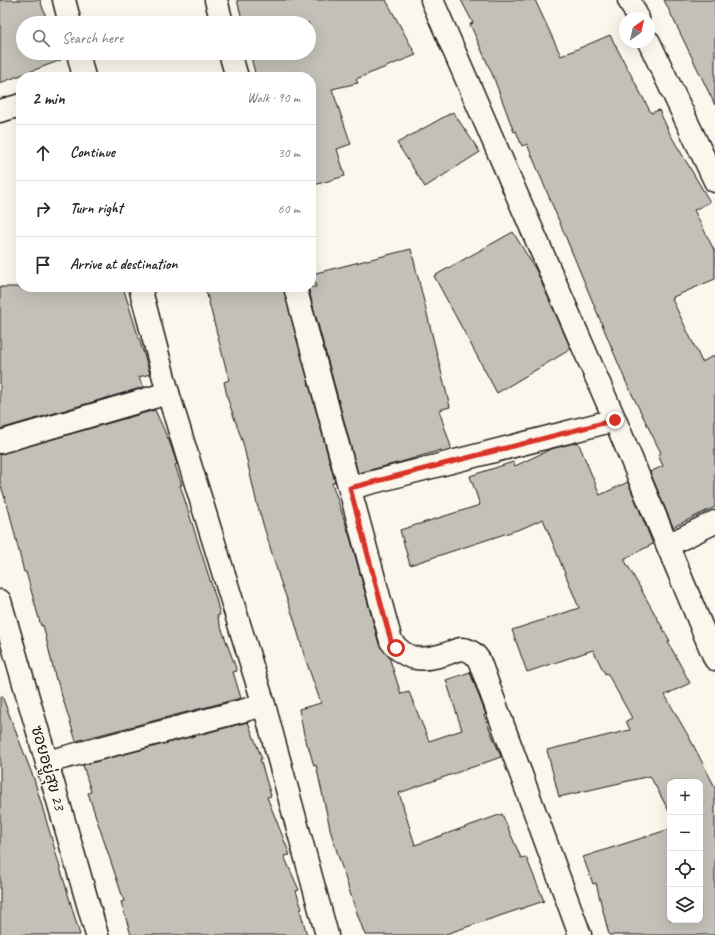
<!DOCTYPE html>
<meta charset="utf-8">
<style>
body{margin:0;font-family:Caveat,"Playpen Sans Thai",sans-serif;background:#f7f7f7;color:#2b2b33}
.controls{position:absolute;right:12px;bottom:12px;display:grid;overflow:hidden;border-radius:8px;box-shadow:0 4px 16px #0002}
.controls button{width:36px;height:36px;display:grid;place-items:center;padding:0;border:0;border-bottom:1px solid #e1e1e2;background:#fff;color:#2b2b33;font:20px sans-serif}
.compass{position:absolute;left:619px;top:12px;width:36px;height:36px;border-radius:50%;background:#fff;box-shadow:0 4px 16px #0002;rotate:34deg}
.stop{position:absolute;width:12px;height:12px;margin:-9px;border:3px solid #d93025;border-radius:50%;background:#fff}
.stop.end{background:#d93025;border-color:#fff;box-shadow:0 1px 4px #0008}
.list{margin:0;padding:0;list-style:none}
h2{display:flex;justify-content:space-between;align-items:center;height:52px;margin:0;padding:0 16px;font-size:17px}
h2 small{font-size:13px;font-weight:400;color:#7c7c81}
.list li{display:grid;grid-template-columns:26px 1fr auto;gap:12px;align-items:center;box-sizing:border-box;height:56px;padding:0 16px;border-top:1px solid #e1e1e2}
.list b{display:block;font-size:15px;white-space:nowrap}
.list em{font-size:13px;font-style:normal;color:#7c7c81}
.icon{flex:none;width:22px;height:22px;fill:none;stroke:currentColor;stroke-width:2;stroke-linecap:round;stroke-linejoin:round}
.map{position:relative;flex:none;width:715px;height:935px;overflow:hidden}
.search{position:absolute;background:#fff;box-shadow:0 4px 16px #0002;left:16px;top:16px;width:300px;height:44px;display:flex;align-items:center;gap:10px;box-sizing:border-box;padding:0 14px;border-radius:22px;color:#7c7c81;font-size:15px}
.panel{position:absolute;background:#fff;box-shadow:0 4px 16px #0002;left:16px;top:72px;width:300px;height:220px;border-radius:16px}
.map>svg:first-child{display:block}
</style>
<div class="map">
<svg width="715" height="935" viewBox="0 0 715 935">
<rect width="100%" height="100%" fill="#fbf7ec"/>
<filter id="ink" filterUnits="userSpaceOnUse"><feTurbulence type="fractalNoise" baseFrequency=".025" numOctaves="2"/><feDisplacementMap in="SourceGraphic" scale="8" xChannelSelector="R" yChannelSelector="G"/><feConvolveMatrix kernelMatrix="1 2 1 2 8 2 1 2 1" color-interpolation-filters="sRGB"/></filter>
<g filter="url(#ink)">
<!-- building -->
<g fill="#c3c0b8" stroke="#1c1c1c">
<polygon points="0,0 40,0 48,23 23,23 23,53 59,53 61,60 0,83"/>
<polygon points="237,0 386,0 416,55 356,79 358,83 332,89 351,144 337,149 345,176 311,186 311,77 256,77 250,53 309,53 309,23 243,23"/>
<polygon points="461,0 535,0 561,56 610,35 651,113 659,110 670,134 710,202 694,210 715,252 715,279 673,297 674,298 672,299 702,362 715,355 715,507 673,527 650,472 663,466 658,455 661,453 626,382 527,144 522,146 516,131 514,132 493,76 470,24 473,23"/>
<polygon points="664,0 715,0 715,105"/>
<polygon points="453,112 480,152 425,187 397,143"/>
<polygon points="513,232 536,270 571,349 497,393 434,276"/>
<polygon points="411,249 450,407 439,410 451,447 401,462 358,473 308,287 316,287 312,274"/>
<polygon points="0,287 123,287 150,374 139,377 144,387 0,429"/>
<polygon points="205,287 283,287 335,482 332,483 350,537 379,644 389,657 401,694 409,692 429,741 462,730 446,680 470,672 486,715 484,715 501,757 399,793 415,845 502,814 521,858 526,857 544,901 443,935 365,935 354,905 331,833 316,765 314,766 308,745 306,745 299,709 321,703 305,658 294,619 280,580 257,504 243,443 228,400 224,382 229,380"/>
<polygon points="155,410 170,443 177,464 175,465 182,485 180,485 216,599 220,615 217,616 237,671 233,672 241,698 76,741 57,680 56,680 43,625 41,626 26,572 24,572 9,511 0,483 0,454"/>
<polygon points="578,442 600,495 628,482 653,544 624,559 670,641 668,642 690,683 665,695 690,739 715,787 715,935 609,935 596,883 593,884 583,857 670,829 670,920 700,920 700,782 670,782 670,813 650,776 559,797 547,750 630,730 626,721 632,718 607,673 605,674 593,650 527,672 512,630 579,608 543,519 523,528 410,565 400,530 480,505 470,476 513,462 515,466 551,449"/>
<polygon points="2,696 34,779 80,935 0,935 0,697"/>
<polygon points="248,722 262,759 260,759 271,796 267,797 290,855 284,856 299,890 296,891 302,909 300,910 307,935 131,935 121,902 124,901 88,793 91,792 83,765"/>
</g>
<g fill="none" stroke-linecap="round" stroke-linejoin="round">
<defs>
<g id="street">
<polyline points="64,0 70,23"/>
<polyline points="216,0 222,23"/>
<polyline points="432,0 615,420 715,659"/>
<polyline points="629,0 638,18"/>
<polyline points="649,42 715,181"/>
<polyline points="78,53 84,77"/>
<polyline points="230,53 237,77"/>
<polyline points="0,111 21,105"/>
<polyline points="140,287 168,393 264,705 327,935"/>
<path d="M 295,287 L 391,641 C 407,662 423,661 446,654 C 451,652 456,650 461,649 C 469,649 475,654 479,660 L 580,935"/>
<polyline points="0,442 168,393"/>
<polyline points="350,488 615,420"/>
<polyline points="668,545 715,522"/>
<polyline points="0,601 97,935"/>
<polyline points="47,762 264,705"/>
</g>
</defs>
<!-- street casing -->
<use href="#street" stroke="#1c1c1c" stroke-width="25"/>
<!-- street -->
<use href="#street" stroke="#fbf7ec" stroke-width="22"/>
</g>
</g>
<g fill="none" stroke-linecap="round" stroke-linejoin="round" filter="url(#ink)">
<!-- route -->
<polyline stroke="#d93025" stroke-width="5" points="396,648 391,641 350,488 615,420"/>
</g>
<g text-anchor="middle" dominant-baseline="central" stroke-width="3" stroke-linejoin="round" paint-order="stroke">
<!-- street labels -->
<g font-size="16" fill="#1c1c1c" stroke="#fbf7ec">
<text transform="translate(48 768) rotate(74)">ซอยอยู่สุข 23</text>
</g>
</g>
</svg>
<div class="controls">
<button>+</button>
<button>−</button>
<button><svg class="icon" aria-label="locate" viewBox="0 0 24 24"><circle cx="12" cy="12" r="6"/><path d="M12 2v4M12 18v4M2 12h4M18 12h4"/></svg></button>
<button><svg class="icon" aria-label="layers" viewBox="0 0 24 24"><path d="M12 4l9 5-9 5-9-5zM3 14l9 5 9-5"/></svg></button>
</div>
<svg class="compass" viewBox="-18 -18 36 36"><path d="M0-13l5 13h-10z" fill="#e53935"/><path d="M0 13l5-13h-10z" fill="#7c7c81"/></svg>
<div class="stop" style="left:396px;top:648px"></div>
<div class="stop end" style="left:615px;top:420px"></div>
<div class="search"><svg class="icon" aria-label="search" viewBox="0 0 24 24"><circle cx="10" cy="10" r="6"/><path d="M15 15l6 6"/></svg>Search here</div>
<section class="panel">
<h2>2 min<small>Walk · 90 m</small></h2>
<ul class="list">
<li><svg class="icon" aria-label="ahead" viewBox="0 0 24 24"><path d="M12 20V5M6 11l6-6 6 6"/></svg><div><b>Continue</b></div><em>30 m</em></li>
<li><svg class="icon" aria-label="right" viewBox="0 0 24 24"><path d="M7 20v-9h11M14 6l5 5-5 5"/></svg><div><b>Turn right</b></div><em>60 m</em></li>
<li><svg class="icon" aria-label="arrive" viewBox="0 0 24 24"><path d="M6 21V4h12l-3 4 3 4H6"/></svg><div><b>Arrive at destination</b></div></li>
</ul>
</section>
</div>
